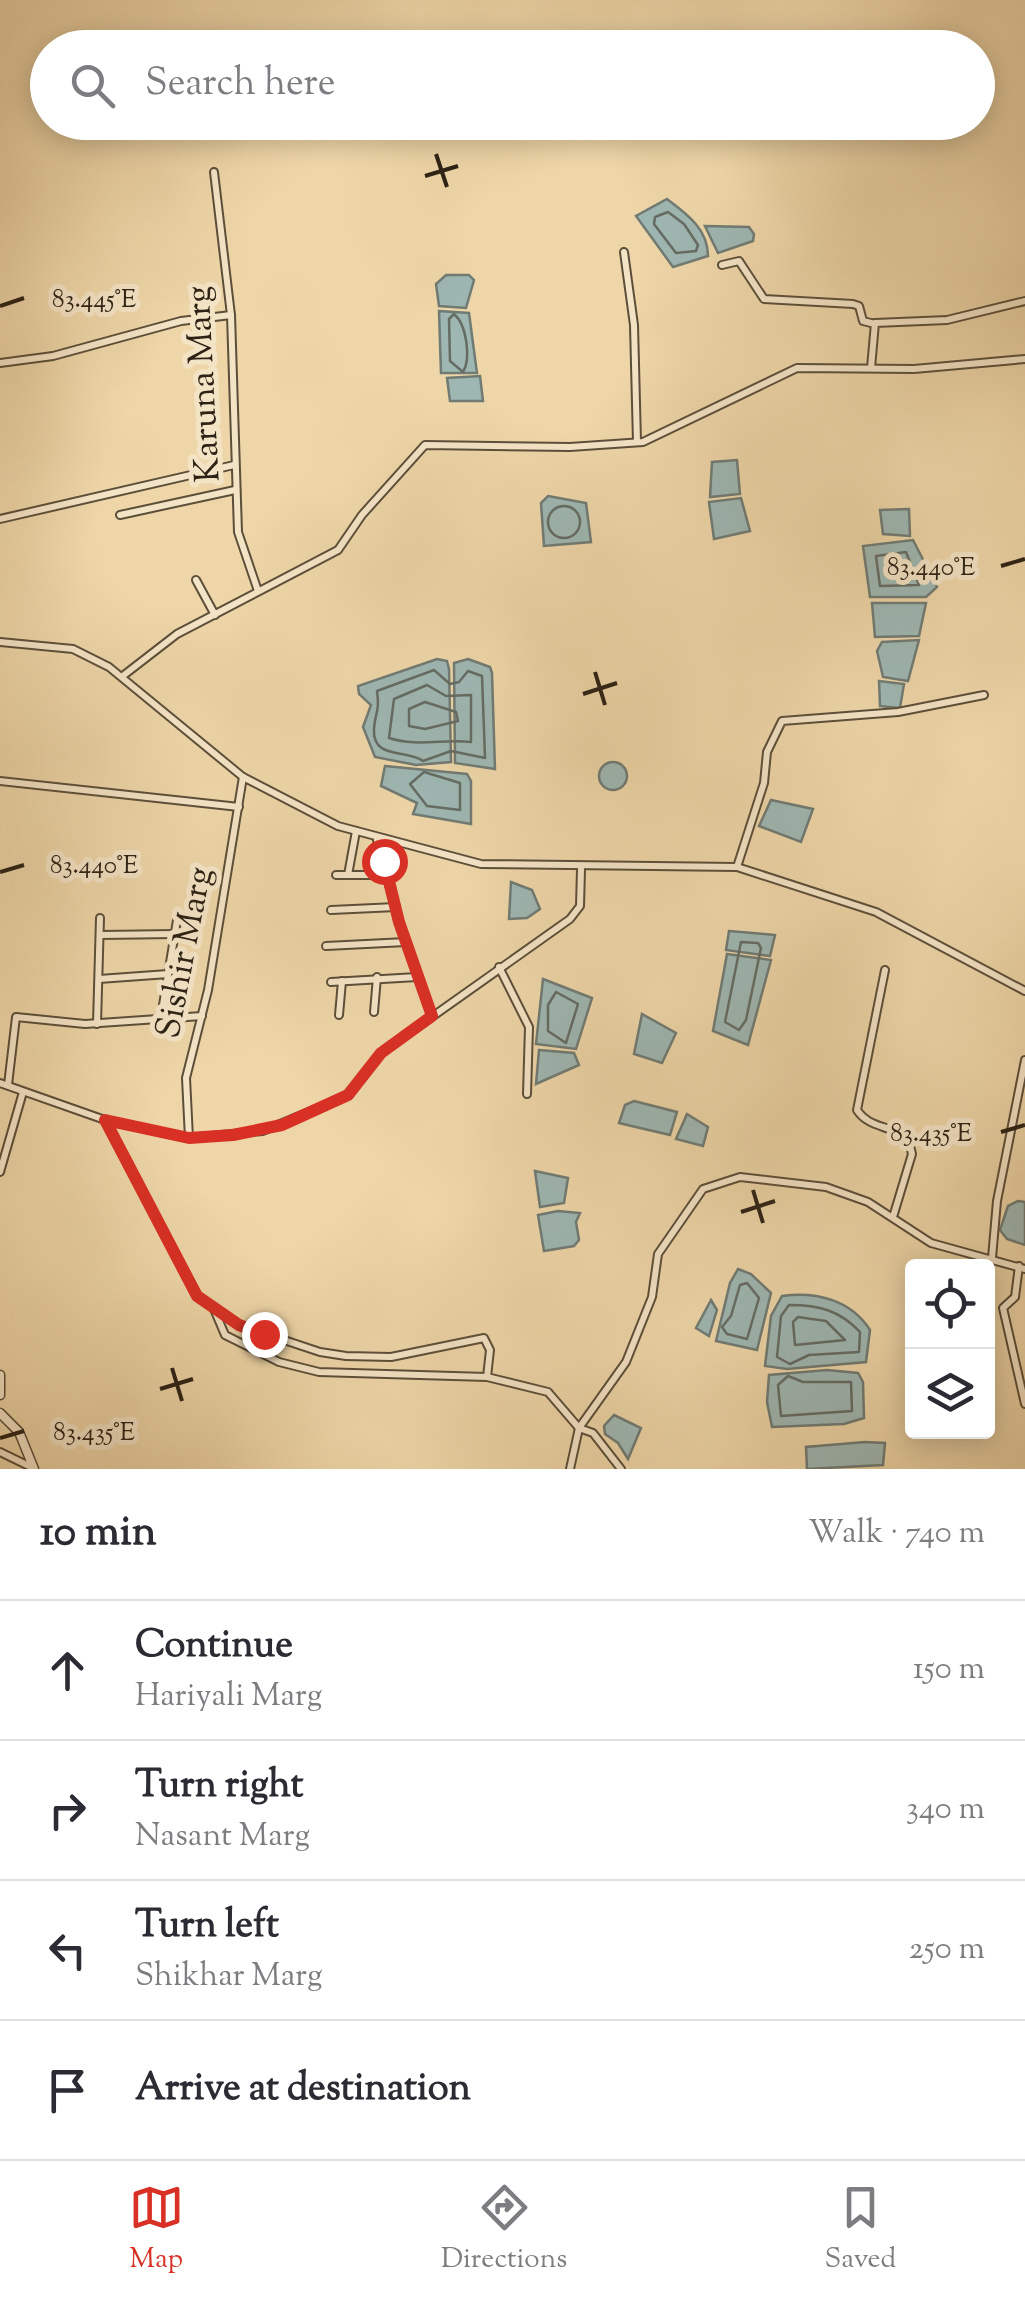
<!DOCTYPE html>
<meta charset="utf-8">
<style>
body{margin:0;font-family:"Sorts Mill Goudy",serif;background:#f2f2f3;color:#2b2b33}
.controls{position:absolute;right:30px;bottom:30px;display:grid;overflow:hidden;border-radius:10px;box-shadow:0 5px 25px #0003}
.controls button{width:90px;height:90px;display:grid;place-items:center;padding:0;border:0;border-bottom:2px solid #e1e1e2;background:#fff;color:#2b2b33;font:50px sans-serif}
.stop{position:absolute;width:30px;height:30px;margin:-22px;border:8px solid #d93025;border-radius:50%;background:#fff}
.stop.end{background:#d93025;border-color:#fff;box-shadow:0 2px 10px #0008}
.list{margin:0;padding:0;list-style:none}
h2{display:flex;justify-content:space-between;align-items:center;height:130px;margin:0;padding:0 40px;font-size:42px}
h2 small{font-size:32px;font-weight:400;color:#7c7c81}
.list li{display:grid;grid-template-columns:65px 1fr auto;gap:30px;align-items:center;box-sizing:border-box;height:140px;padding:0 40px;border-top:2px solid #e1e1e2}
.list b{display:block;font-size:38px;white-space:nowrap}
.list p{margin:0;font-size:32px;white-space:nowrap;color:#7c7c81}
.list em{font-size:32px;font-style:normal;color:#7c7c81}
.icon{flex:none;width:55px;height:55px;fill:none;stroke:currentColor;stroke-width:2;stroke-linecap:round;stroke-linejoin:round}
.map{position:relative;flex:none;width:1025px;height:1469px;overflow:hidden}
.search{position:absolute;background:#fff;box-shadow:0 5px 25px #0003;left:30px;right:30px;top:30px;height:110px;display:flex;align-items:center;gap:25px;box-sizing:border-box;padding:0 35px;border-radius:55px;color:#7c7c81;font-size:38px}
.sheet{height:690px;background:#fff}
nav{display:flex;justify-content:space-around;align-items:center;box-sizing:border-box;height:140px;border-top:2px solid #e1e1e2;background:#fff;font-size:28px;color:#7c7c81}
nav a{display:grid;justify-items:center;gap:5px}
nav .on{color:#d93025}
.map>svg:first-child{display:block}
</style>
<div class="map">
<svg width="1025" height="1469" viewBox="0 0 1025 1469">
<rect width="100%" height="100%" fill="#eed6a8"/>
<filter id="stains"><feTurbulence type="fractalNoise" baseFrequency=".002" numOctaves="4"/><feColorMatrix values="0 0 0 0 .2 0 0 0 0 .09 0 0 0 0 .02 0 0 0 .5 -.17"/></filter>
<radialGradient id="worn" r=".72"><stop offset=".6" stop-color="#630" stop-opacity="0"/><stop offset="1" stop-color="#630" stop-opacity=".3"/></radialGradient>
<!-- water -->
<g fill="#9eb7b3" stroke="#707b74" stroke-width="2.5">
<path d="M 667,199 C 687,214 708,229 708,256 L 673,267 L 636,216 Z"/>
<polygon points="705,226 749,227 754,234 753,241 718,253"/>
<polygon points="446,275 469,275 474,280 466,308 439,306 436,284"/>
<polygon points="439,311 469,313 477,373 441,373"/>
<polygon points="480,376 483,401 450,401 447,378"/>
<polygon points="737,460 740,494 710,497 712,462"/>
<polygon points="548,496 586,503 591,542 544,546 541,503"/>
<polygon points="741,498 750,531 714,539 709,502"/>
<polygon points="909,509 910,536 883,534 880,510"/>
<polygon points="913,540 937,587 926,597 870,597 863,546"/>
<polygon points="872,603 926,603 919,636 875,637"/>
<polygon points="919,640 908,681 883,677 877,651 882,642"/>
<polygon points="437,659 447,661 449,669 451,762 416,765 375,757 363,727 371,705 359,694 358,686"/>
<polygon points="468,659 490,667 492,673 495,769 455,763 454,663"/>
<polygon points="879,681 904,684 900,708 880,706"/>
<circle cx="613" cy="776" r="14"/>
<polygon points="385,766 467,774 471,781 471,824 413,814 417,803 381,786"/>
<polygon points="771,800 813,809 801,842 759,826"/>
<polygon points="511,882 532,890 540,909 527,918 509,919"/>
<polygon points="729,931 775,935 770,956 726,950"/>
<polygon points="727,954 771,960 748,1045 713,1031"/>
<polygon points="543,979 592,998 576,1049 536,1044"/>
<polygon points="642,1014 676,1033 662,1063 634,1054"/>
<polygon points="539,1050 574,1053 579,1065 536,1084"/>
<polygon points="634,1101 677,1112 670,1135 619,1123 625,1105"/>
<polygon points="687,1114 708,1127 703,1146 676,1139"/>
<polygon points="535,1171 568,1178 564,1203 540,1207"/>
<polygon points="1018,1201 1025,1202 1025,1245 1007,1239 1000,1230 1008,1206"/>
<polygon points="558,1211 580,1213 576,1222 579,1240 574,1246 544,1251 538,1215"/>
<polygon points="738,1269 751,1274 771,1293 757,1350 716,1341 730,1283"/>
<path d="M 782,1296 C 816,1291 851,1300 870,1330 L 866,1362 L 787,1369 L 765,1366 L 771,1316 Z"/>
<polygon points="711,1300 717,1310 709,1336 696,1328"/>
<polygon points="827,1370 858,1373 863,1382 864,1418 844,1424 772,1427 767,1402 769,1375"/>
<polygon points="614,1415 641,1428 628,1459 618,1443 605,1434 604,1426"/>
<polygon points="865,1442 885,1443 883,1465 807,1469 806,1447"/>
</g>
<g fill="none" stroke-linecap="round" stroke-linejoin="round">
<!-- shore -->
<g stroke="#656c64" stroke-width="2.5">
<polygon points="668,212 684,224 698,245 696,251 676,253 654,224 655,217"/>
<path d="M 454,314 C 467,325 471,359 463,372 L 450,361 L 449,319 Z"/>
<circle cx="564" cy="522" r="16"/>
<polygon points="906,552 919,585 880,586 876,556"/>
<path d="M 434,670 L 450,684 L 459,682 L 468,671 L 482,676 L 485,758 L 451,751 L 423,761 C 407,749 372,760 374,729 C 375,712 380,712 377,691 Z"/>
<path d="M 427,685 L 446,696 L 471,695 L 471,742 C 443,739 417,747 389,738 L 394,699 Z"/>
<polygon points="425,702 456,712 458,721 425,729 409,726 409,709"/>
<polygon points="424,772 460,783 460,810 427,806 410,784"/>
<polygon points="741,942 758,943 761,948 746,1020 739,1030 725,1022"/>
<polygon points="556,992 578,1004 566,1043 548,1031 548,1005"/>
<polygon points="747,1283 759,1298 747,1339 727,1334 722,1327 731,1316 740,1285"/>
<path d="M 789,1305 C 819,1305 839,1310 860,1332 L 859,1352 L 809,1355 L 790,1364 L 777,1357 L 781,1316 Z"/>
<polygon points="798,1317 826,1321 845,1340 795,1345 793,1322"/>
<polygon points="788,1376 803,1382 851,1382 852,1411 781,1416 778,1385"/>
</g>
<defs>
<g id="minor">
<polyline points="214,172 231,315 238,532 258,591"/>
<polyline points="624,252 634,325 637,442"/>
<polyline points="722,265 739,261 764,299 853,304 859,306 863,321 875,324"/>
<polyline points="0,363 53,356 181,321 231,315"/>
<polyline points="871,368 875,323 947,320 1025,301"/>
<polyline points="120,515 235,490"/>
<polyline points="0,519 234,465"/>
<polyline points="196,580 215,615"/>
<polyline points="0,642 73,649 109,667 243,777 338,826 481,864 737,867 876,912 1025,991"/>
<polyline points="124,675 177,634 338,550 362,515 425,445 570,447 643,442 797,368 914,369 1025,359"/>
<polyline points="0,781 239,807"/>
<polyline points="377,840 399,922 432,1016"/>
<polyline points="737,867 764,783 767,752 782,721 898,712 984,695"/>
<polyline points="336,875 388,875"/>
<polyline points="348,875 356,831"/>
<polyline points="331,910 396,907"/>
<polyline points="100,935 175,934"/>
<polyline points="326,946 406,942"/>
<polyline points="499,967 529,1027 527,1094"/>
<path d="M 885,970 L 857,1110 C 870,1130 894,1124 909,1142 L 912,1154 L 893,1217"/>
<polyline points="99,979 168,974"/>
<polyline points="331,982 417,977"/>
<polyline points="374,1012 377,977"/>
<polyline points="339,1015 342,981"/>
<polyline points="161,1017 178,914"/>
<polyline points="97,1024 100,918"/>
<polyline points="0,1083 105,1120 189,1138 263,1131 349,1095 381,1053 570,919 580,906 581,869"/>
<polyline points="8,1085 16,1017 85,1024 202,1016"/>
<polyline points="105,1120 197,1296 239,1325 320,1352 346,1356 391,1357 484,1338 490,1350 487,1377 548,1392 579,1428"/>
<polyline points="189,1138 186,1078 208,990 243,777"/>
<polyline points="0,1172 23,1092"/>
<polyline points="992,1258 997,1201 1025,1060"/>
<polyline points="1019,1266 1015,1297 1003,1308 1025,1404"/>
<polyline points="214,1309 225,1335 279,1362 319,1372 487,1377"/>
<polyline points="579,1428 593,1433 621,1469"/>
<polyline points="0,1452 33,1468"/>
<polyline points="570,1469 579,1428 626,1362 652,1297 658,1254 703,1189 740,1177 826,1187 868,1202 931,1243 1025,1269"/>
</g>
<g id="tertiary">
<polyline points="0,1375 0,1395"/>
<polyline points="0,1413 19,1432 34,1469"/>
</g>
</defs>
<!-- minor casing -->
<use href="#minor" stroke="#5c4f3a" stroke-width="10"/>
<!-- tertiary casing -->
<use href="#tertiary" stroke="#5c4f3a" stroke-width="11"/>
<!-- minor -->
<use href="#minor" stroke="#f4e4c6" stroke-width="6"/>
<!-- tertiary -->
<use href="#tertiary" stroke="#f4e4c6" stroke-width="8"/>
</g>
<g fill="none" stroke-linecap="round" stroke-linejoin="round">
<!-- route -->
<polyline stroke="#d93025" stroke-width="12" points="264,1334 239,1325 197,1296 105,1120 189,1138 233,1135 282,1125 348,1095 381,1053 432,1016 399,922 384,861"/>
</g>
<!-- ticks -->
<path fill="none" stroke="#2c2215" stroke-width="4" d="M 436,154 L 447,187M 425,176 L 458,166M 0,306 L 24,298M 1001,566 L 1025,559M 595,672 L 605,705M 583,694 L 617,683M 0,872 L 24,865M 1001,1132 L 1025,1125M 753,1190 L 763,1223M 741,1212 L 775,1201M 172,1368 L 182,1401M 160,1389 L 193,1379M 0,1438 L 24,1431"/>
<g text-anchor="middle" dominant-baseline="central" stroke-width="10" stroke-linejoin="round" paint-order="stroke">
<!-- street labels -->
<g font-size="35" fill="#2c2215" stroke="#f4e4c6">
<text transform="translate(205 384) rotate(-93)">Karuna Marg</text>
<text transform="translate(186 953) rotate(-79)">Sishir Marg</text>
</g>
</g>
<g font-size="25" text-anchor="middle" fill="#2c2215" stroke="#f4e4c6" stroke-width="10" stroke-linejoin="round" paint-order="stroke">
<text x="94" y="307">83.445°E</text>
<text x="931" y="575">83.440°E</text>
<text x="94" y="873">83.440°E</text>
<text x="931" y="1141">83.435°E</text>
<text x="94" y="1440">83.435°E</text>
</g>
<rect width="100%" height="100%" filter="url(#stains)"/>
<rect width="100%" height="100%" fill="url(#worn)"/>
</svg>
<div class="controls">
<button><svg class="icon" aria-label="locate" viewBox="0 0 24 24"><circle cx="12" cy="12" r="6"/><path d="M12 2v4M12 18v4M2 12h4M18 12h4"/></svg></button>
<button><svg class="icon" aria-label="layers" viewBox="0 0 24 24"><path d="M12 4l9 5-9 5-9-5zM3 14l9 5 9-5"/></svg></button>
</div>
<div class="stop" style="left:384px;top:861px"></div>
<div class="stop end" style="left:264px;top:1334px"></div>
<div class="search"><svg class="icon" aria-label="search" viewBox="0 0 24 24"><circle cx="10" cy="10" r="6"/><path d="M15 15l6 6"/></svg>Search here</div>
</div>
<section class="sheet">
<h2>10 min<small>Walk · 740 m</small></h2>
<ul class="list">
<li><svg class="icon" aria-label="ahead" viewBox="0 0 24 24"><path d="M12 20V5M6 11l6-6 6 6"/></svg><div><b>Continue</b><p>Hariyali Marg</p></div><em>150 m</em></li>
<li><svg class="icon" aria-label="right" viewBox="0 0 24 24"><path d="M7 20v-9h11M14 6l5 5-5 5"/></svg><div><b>Turn right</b><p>Nasant Marg</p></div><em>340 m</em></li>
<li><svg class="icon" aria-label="left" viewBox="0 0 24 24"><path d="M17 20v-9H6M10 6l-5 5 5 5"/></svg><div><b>Turn left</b><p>Shikhar Marg</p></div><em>250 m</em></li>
<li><svg class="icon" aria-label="arrive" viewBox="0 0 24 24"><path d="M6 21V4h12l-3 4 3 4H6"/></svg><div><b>Arrive at destination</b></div></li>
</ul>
</section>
<nav>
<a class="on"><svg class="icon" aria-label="map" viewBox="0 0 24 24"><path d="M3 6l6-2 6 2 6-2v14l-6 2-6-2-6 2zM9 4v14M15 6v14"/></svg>Map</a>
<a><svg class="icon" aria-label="directions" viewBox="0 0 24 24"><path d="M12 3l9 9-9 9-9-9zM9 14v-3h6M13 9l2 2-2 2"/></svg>Directions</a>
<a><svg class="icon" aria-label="saved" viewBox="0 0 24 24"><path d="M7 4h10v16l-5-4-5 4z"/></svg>Saved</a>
</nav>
